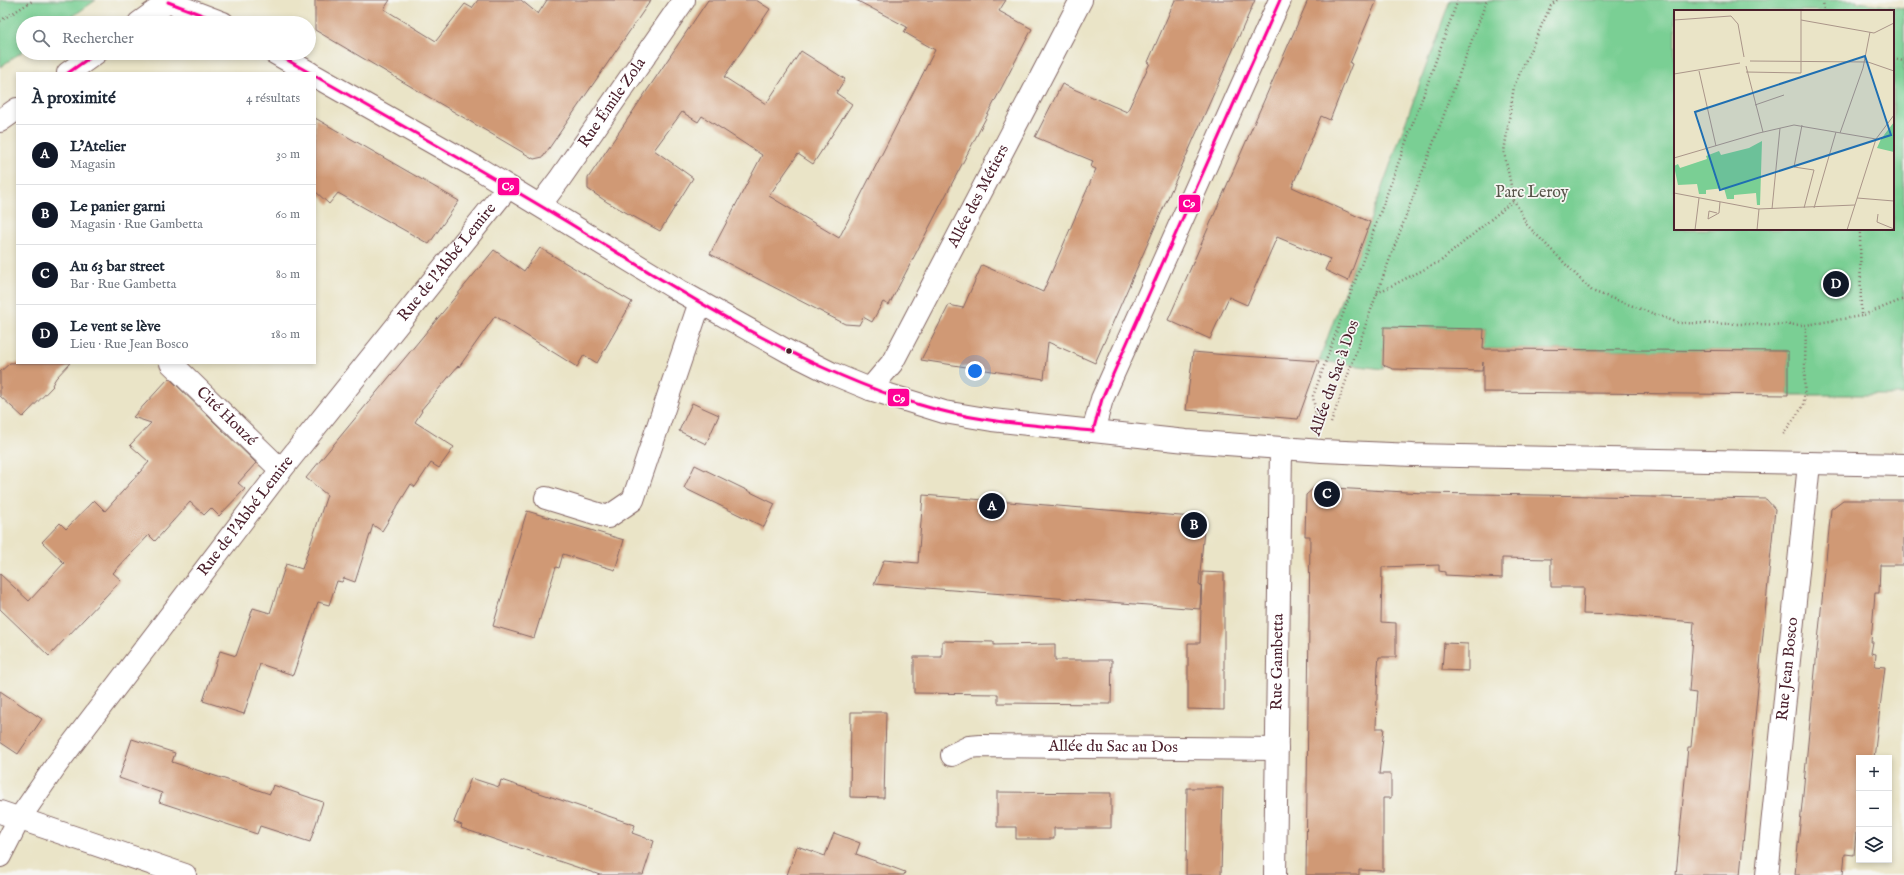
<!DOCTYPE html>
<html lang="fr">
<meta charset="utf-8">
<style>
body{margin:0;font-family:"IM FELL English",serif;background:#f2f2f3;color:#1f2937}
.controls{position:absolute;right:12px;bottom:12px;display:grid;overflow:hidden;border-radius:0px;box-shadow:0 2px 6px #0003}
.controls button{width:36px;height:36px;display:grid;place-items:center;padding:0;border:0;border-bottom:1px solid #e0e1e3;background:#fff;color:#1f2937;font:20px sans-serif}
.you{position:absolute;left:975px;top:371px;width:14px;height:14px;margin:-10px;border:3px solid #fff;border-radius:50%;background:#1a73e8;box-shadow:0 0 0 6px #1a73e833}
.badge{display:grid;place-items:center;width:26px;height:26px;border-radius:50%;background:#111827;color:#fff;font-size:13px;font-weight:700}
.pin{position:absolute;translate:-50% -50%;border:2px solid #fff;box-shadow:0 1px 4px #0006}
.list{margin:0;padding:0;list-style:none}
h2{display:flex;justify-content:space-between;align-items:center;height:52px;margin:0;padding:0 16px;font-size:17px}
h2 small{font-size:13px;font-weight:400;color:#747a83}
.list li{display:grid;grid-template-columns:26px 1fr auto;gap:12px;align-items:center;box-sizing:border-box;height:60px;padding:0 16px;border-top:1px solid #e0e1e3}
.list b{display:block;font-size:15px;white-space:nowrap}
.list p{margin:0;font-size:13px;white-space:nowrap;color:#747a83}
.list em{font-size:13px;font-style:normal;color:#747a83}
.icon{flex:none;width:22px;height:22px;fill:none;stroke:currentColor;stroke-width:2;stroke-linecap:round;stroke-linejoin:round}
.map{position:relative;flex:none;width:1904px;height:875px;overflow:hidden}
.search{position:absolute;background:#fff;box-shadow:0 2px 6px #0003;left:16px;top:16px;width:300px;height:44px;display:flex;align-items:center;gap:10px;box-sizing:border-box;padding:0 14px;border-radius:22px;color:#747a83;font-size:15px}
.panel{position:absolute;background:#fff;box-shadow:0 2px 6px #0003;left:16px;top:72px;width:300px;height:292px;border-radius:0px}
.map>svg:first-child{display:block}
</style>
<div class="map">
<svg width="1904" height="875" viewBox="0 0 1904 875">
<rect width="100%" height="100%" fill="#f6f6f2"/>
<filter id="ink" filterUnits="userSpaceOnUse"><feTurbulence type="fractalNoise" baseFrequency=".025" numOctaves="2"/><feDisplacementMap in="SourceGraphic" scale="8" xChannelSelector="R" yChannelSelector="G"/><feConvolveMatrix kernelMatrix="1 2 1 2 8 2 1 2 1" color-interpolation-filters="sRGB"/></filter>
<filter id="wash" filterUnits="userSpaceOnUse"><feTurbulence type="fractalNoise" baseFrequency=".012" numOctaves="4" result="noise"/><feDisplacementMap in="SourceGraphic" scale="16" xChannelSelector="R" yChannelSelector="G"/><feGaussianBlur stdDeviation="0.9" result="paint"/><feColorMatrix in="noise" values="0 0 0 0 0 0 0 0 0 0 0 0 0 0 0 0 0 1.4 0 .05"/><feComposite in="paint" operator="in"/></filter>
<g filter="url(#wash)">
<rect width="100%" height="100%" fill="#eae4c7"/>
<!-- green -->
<g fill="#7acf94" stroke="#627760" fill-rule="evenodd">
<polygon points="0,0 96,0 63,23 23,23 23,51 0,67"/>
<path d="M 1450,0 L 1857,0 L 1857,2 L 1904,8 L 1904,395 L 1788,395 L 1788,351 L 1483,349 L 1484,329 L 1385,327 L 1383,369 L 1319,361 ZM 1675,11 L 1893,11 L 1893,229 L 1675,229 Z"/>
</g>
<g id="blocks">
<!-- building -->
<g fill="#d09974">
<polygon points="315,0 390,0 384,9 436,41 465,4 472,8 478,0 521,0 538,14 547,0 651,0 543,157 534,159 315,30"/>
<polygon points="708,0 756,0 770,9 724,77 766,104 801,51 845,79 836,93 852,104 813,164 798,154 769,196 839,238 935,50 904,32 907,27 856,0 1006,0 999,11 1032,29 889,305 883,302 872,322 863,317 859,325 845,324 710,254 762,155 702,116 698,122 682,112 654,150 693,178 660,231 607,202 588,189 588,178"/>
<polygon points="1175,0 1255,0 1095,363 1048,342 1044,379 921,360 949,305 963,308 982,265 1043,292 1096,169 1091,167 1093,161 1035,137 1062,84 1127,112 1150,63 1148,62"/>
<polygon points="1308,0 1377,0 1350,63 1352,64 1330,120 1321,116 1292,187 1370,222 1348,281 1325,270 1330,259 1277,237 1247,305 1229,297 1210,339 1168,320"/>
<polygon points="315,118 459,201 429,244 338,193 329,204 315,191"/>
<polygon points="540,248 632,302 597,363 584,355 577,367 495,316 459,367 458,366 421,410 422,411 415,422 454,447 439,468 431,463 415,487 411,484 382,531 373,525 355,582 344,578 342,582 337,581 329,605 318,602 293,675 260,664 244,714 203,701 220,651 236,656 253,608 270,613 286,564 302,569 327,495 306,478 494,250 524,271"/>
<polygon points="1384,327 1484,329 1483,349 1788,351 1788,395 1483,392 1483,362 1482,371 1393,369 1383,365"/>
<polygon points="1193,352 1227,355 1319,361 1298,419 1186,410"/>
<polygon points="10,363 70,363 56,378 52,385 53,386 23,417 0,396 0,372"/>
<polygon points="169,378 256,463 238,483 245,489 219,516 211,508 204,515 190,502 155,541 149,535 113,573 121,580 49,656 0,609 0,574 29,601 64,563 42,542 60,523 66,529 94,500 105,511 149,462 130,445 151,423 133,417"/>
<polygon points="692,403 719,415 706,444 679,431"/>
<polygon points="695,465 775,504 764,527 684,488"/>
<polygon points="1315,487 1424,493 1766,499 1775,509 1740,875 1676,875 1688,747 1691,747 1696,693 1689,692 1694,622 1617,615 1583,614 1584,587 1551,587 1551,559 1502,558 1502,578 1445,575 1445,572 1439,571 1439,565 1382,567 1381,622 1396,623 1396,657 1379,657 1378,666 1376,728 1384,728 1379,774 1391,774 1391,798 1383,798 1383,871 1359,870 1359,875 1306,875 1310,536 1305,536 1306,495"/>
<polygon points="923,495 1205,518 1199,585 1201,586 1200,609 874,584 884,560 918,563"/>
<polygon points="1843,500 1904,500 1904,565 1880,565 1879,593 1875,593 1871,642 1873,642 1871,653 1876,654 1875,666 1885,667 1874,758 1859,758 1859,833 1856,833 1854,855 1845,854 1843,875 1795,875 1831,509"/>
<polygon points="527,511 624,540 615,570 563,554 559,568 556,567 534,638 493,626"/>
<polygon points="1202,572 1224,573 1224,710 1188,709 1188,643 1200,643"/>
<polygon points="942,641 994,642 994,645 1055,644 1055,660 1112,660 1111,704 998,703 998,694 914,693 914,657 942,657"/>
<polygon points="1444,643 1468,644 1468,671 1442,670"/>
<polygon points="0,691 42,719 18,754 0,742"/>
<polygon points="851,712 886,712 884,798 850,797"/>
<polygon points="132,739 175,753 172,762 246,786 270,794 273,785 323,802 310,842 260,826 257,834 159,802 162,793 119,778"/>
<polygon points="471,778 499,787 501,780 635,825 632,833 654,841 643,875 600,875 461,828 462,825 454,822"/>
<polygon points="1187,788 1223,788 1221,875 1186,875"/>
<polygon points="997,792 1111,793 1111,828 1054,828 1054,839 1016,839 1016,827 997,827"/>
<polygon points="834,833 860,843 856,854 905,872 904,875 787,875 797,846 825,856"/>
</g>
</g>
</g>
<g filter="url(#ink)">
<use href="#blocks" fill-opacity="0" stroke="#826462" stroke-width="1"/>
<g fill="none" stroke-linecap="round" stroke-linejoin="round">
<defs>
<g id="minor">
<polyline points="168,2 223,23"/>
<polyline points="139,23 168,2"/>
<polyline points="275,53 310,73"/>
<polyline points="68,73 96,53"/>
<polyline points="315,76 481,170 678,290 789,352 831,373 870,389 944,412 992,420 1093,431 1186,441 1322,451 1413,455 1904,465"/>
<polyline points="0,121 17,109"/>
<path id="s1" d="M 540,205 L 559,180 L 684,0"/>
<path id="s2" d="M 171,363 L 281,470"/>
<path id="s3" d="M 870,389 L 892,363 L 1081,0"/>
<polyline points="1093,431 1102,399 1280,0"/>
<polyline points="546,498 608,517 633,500 700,302"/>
<path id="s4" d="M 952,755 L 969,747 L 981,746 L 1277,749"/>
<polyline points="0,812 185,875"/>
<path id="s5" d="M 0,856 L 19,819 L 57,764 L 281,470 L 508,187"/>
<path id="s6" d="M 1275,875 L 1281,448"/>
<path id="s7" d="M 1767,875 L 1809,464"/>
</g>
</defs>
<!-- minor casing -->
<use href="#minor" stroke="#826462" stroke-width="24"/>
<!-- path -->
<g stroke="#826462" stroke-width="2.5" stroke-dasharray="1 3" stroke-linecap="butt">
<polyline points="1557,0 1551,5 1514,86 1504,152 1514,200 1527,225 1592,291 1679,323 1806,325 1861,316 1904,299"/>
<polyline points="1823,0 1824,11"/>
<polyline points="0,21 34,0"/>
<polyline points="1893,59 1904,61"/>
<polyline points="1860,229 1861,316"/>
<polyline points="1377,293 1441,261 1514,200"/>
<polyline points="1331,423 1377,293 1487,0"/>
<polyline points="1317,424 1313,396 1458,0"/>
<polyline points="1783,434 1804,405 1806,325"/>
</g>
<!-- minor -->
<use href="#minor" stroke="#fff" stroke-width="22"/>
<defs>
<g id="bus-1">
<polyline points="168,2 223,23"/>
<polyline points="275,53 310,73"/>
<polyline points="68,73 96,53"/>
<path d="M 315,76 C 405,127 494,177 582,231 C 690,297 796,366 917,404 C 974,422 1034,425 1093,431 L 1102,399 L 1280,0"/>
</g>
</defs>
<!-- bus-1 casing -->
<use href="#bus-1" stroke="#f6f6f2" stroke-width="6"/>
<!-- bus-1 -->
<use href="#bus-1" stroke="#ff0096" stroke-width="3"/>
</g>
</g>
<!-- markers -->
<circle fill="#4a1f2b" stroke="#f6f6f2" stroke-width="1.5" cx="789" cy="351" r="3.5"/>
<g text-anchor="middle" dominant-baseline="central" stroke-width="3.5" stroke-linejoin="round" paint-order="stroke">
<!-- street labels -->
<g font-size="16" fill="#4a1f2b" stroke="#f6f6f2">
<text stroke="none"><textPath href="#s1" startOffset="125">Rue Émile Zola</textPath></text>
<text stroke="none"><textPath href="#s3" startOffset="222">Allée des Métiers</textPath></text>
<text stroke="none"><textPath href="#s5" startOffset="744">Rue de l'Abbé Lemire</textPath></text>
<text transform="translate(1335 378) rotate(-71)">Allée du Sac à Dos</text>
<text stroke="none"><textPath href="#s2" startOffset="77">Cité Houzé</textPath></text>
<text stroke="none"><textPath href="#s5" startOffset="420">Rue de l'Abbé Lemire</textPath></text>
<text stroke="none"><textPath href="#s6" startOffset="213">Rue Gambetta</textPath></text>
<text stroke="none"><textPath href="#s7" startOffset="207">Rue Jean Bosco</textPath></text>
<text stroke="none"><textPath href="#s4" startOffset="163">Allée du Sac au Dos</textPath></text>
</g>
<!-- park labels -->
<g font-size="16" fill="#58544a" stroke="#f6f6f2">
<text x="1532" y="193">Parc Leroy</text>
</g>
</g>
<!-- overview -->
<g transform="translate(1674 10)">
<rect width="220" height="220" fill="#eae4c7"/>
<path d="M 220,112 L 220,142 L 203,138 L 207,129 ZM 88,131 L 86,195 L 83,195 L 82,183 L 60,185 L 60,189 L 53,189 L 50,178 L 32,180 L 32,184 L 25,184 L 23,174 L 4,175 L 0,156 L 4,154 L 6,158 L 33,149 L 32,146 L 45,141 L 47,145 L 75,138 Z" fill="#7acf94"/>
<path fill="none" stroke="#aa9589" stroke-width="1" d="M 0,10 L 57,6 L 64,14 L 70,47M 127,10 L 200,23 L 220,13M 76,51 L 194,52 L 220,61M 72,56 L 89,122M 25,61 L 42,136M 72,62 L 127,63 L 127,0M 0,64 L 66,53M 81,95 L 110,85M 128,115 L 120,157 L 140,160 L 130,198M 166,123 L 189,58 L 196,22M 0,148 L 85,123 L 120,115 L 202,129M 0,183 L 84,199 L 181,195M 183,188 L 220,191M 140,198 L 162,122M 98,199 L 106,118M 43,203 L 35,201 L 34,209 L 45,203 L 46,192M 204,204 L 203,212 L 220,219M 21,220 L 25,188M 83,220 L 85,199M 173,220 L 202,129 L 220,105"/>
<path fill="#1f6fb2" fill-opacity="0.15" stroke="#1f6fb2" stroke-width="2" d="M 191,46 L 217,125 L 46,180 L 21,102 Z"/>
<rect width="220" height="220" fill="none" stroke="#4a1f2b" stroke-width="2"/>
</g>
<g stroke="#f6f6f2" stroke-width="1.5">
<rect x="497" y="177" width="23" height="19" rx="4" fill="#ff0096"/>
<rect x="1178" y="194" width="23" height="19" rx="4" fill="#ff0096"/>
<rect x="887" y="388" width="23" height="19" rx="4" fill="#ff0096"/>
</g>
<g font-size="11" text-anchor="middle" font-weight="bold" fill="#fff">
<text x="508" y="190">C9</text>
<text x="1189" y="207">C9</text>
<text x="899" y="402">C9</text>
</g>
</svg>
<div class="controls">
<button>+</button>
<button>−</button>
<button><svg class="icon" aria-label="layers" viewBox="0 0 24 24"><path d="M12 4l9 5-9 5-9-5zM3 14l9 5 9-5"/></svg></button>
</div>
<div class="you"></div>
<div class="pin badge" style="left:992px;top:506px">A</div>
<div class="pin badge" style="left:1194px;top:525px">B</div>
<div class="pin badge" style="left:1327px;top:494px">C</div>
<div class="pin badge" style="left:1836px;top:284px">D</div>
<div class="search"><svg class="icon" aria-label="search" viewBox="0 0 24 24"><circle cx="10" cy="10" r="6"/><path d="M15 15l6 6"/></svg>Rechercher</div>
<section class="panel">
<h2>À proximité<small>4 résultats</small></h2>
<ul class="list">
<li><span class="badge">A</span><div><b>L’Atelier</b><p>Magasin</p></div><em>30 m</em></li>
<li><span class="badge">B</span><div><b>Le panier garni</b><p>Magasin · Rue Gambetta</p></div><em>60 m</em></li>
<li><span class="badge">C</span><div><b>Au 63 bar street</b><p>Bar · Rue Gambetta</p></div><em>80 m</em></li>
<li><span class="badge">D</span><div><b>Le vent se lève</b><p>Lieu · Rue Jean Bosco</p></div><em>180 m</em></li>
</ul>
</section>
</div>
